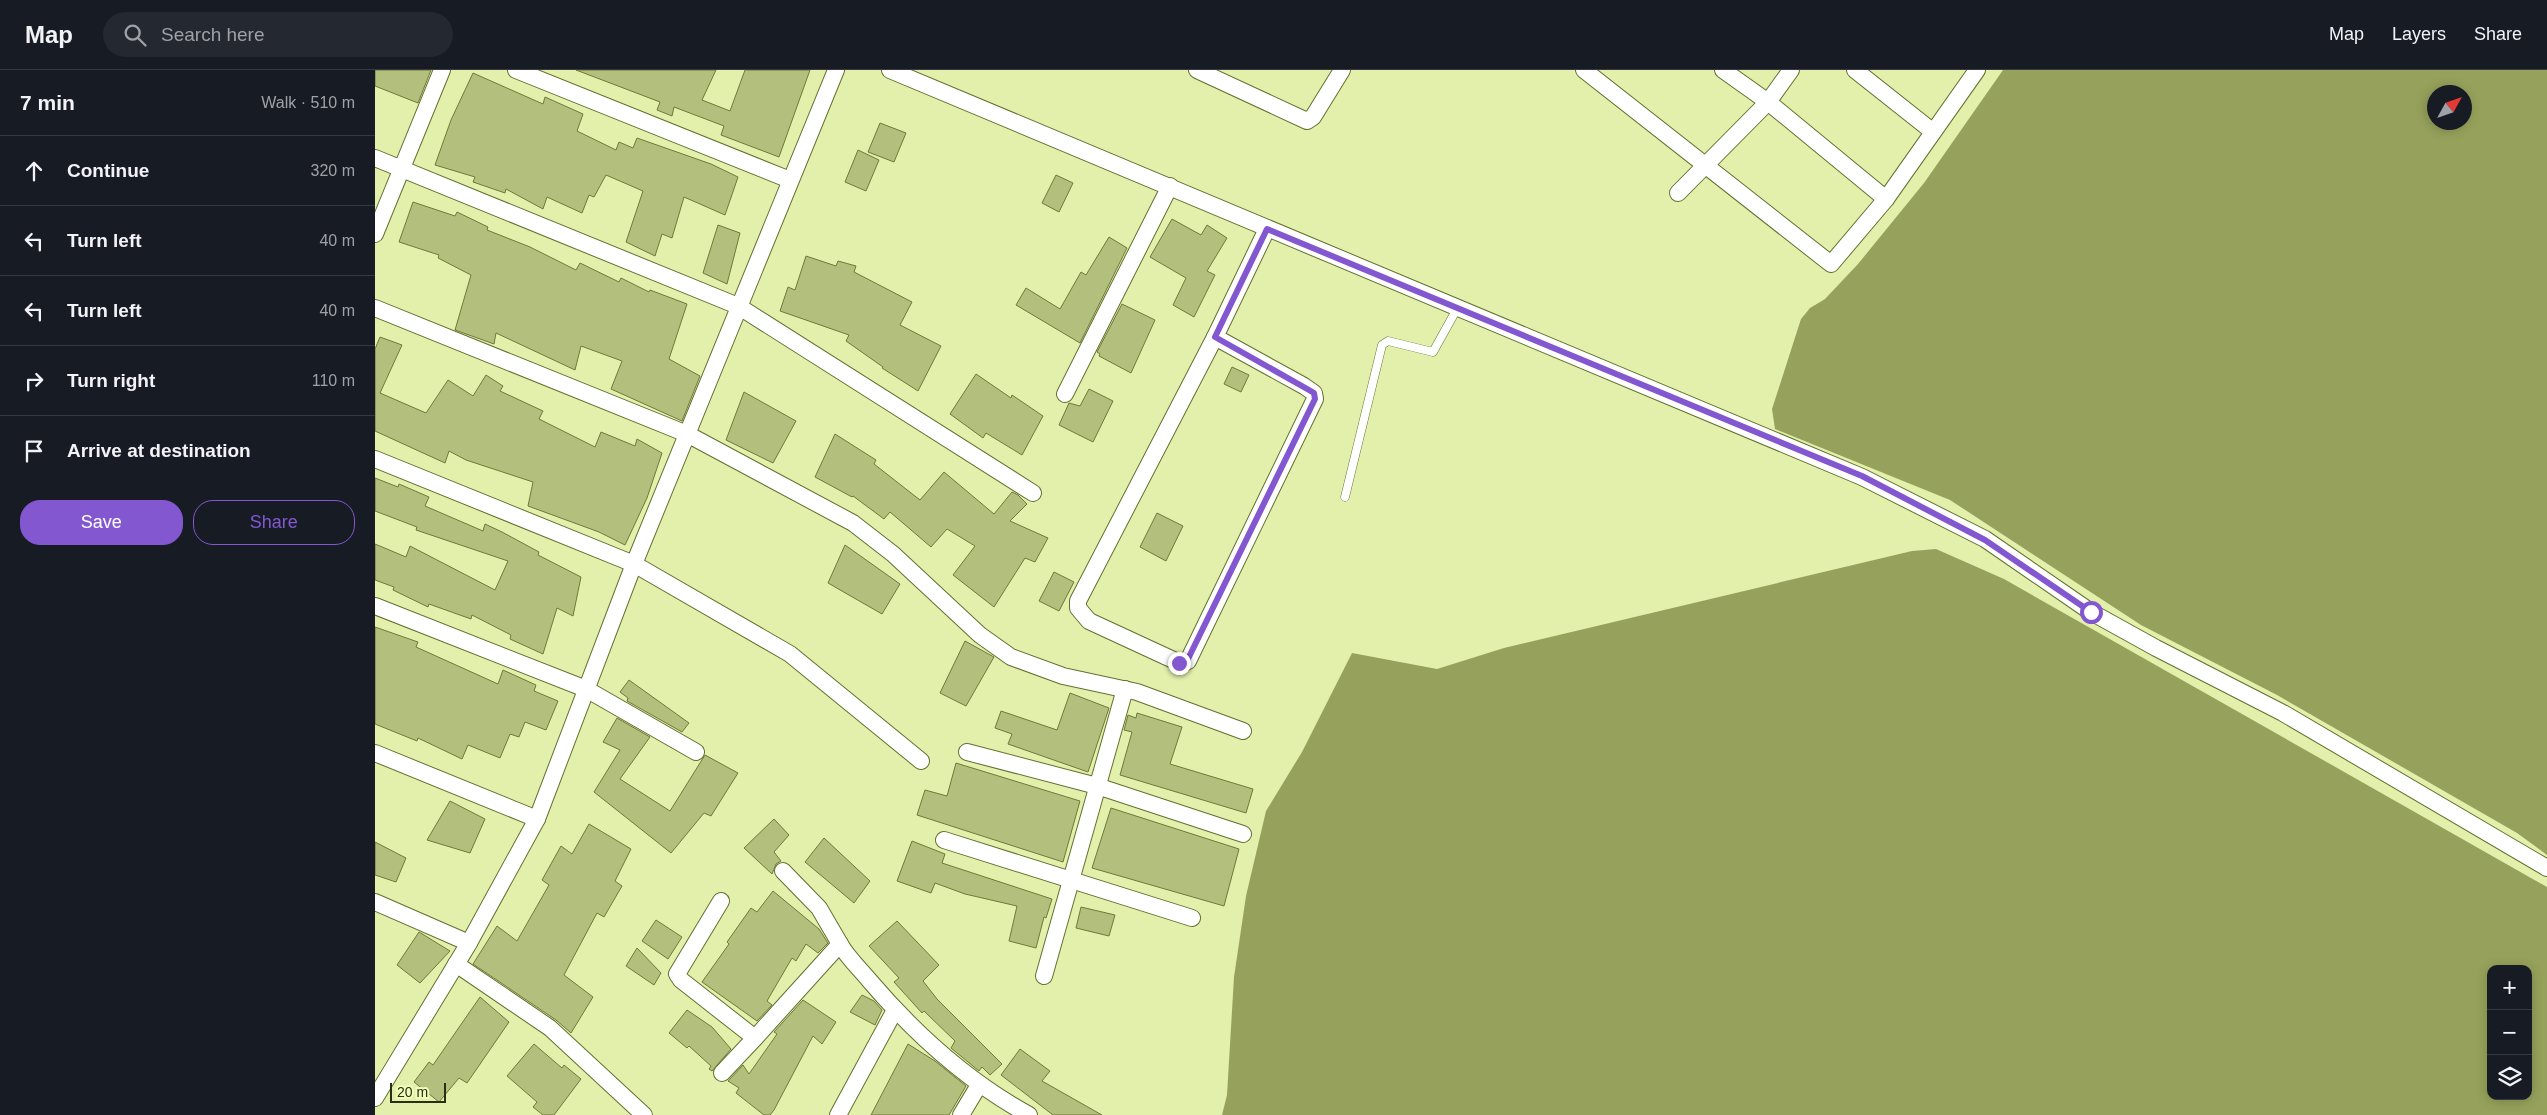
<!DOCTYPE html>
<meta charset="utf-8">
<style>
body{margin:0;font-family:Arial,sans-serif;background:#242831;color:#f1f3f6}
.controls{position:absolute;right:15px;bottom:15px;display:grid;overflow:hidden;border-radius:10px;box-shadow:0 2px 12px #0003}
.controls button{width:45px;height:45px;display:grid;place-items:center;padding:0;border:0;border-bottom:1px solid #363941;background:#171b24;color:#f1f3f6;font:25px sans-serif}
.compass{position:absolute;left:2052px;top:15px;width:45px;height:45px;border-radius:50%;background:#171b24;box-shadow:0 2px 12px #0003;rotate:50deg}
.scale{position:absolute;left:15px;bottom:12px;width:56px;box-sizing:border-box;padding-left:5px;border:2px solid #2a2e13;border-top:0;font-size:14px;line-height:18px;white-space:nowrap;color:#2a2e13;-webkit-text-stroke:4px #f0fdb8;paint-order:stroke}
.stop{position:absolute;width:15px;height:15px;margin:-11px;border:4px solid #8257d0;border-radius:50%;background:#fff}
.stop.end{background:#8257d0;border-color:#fff;box-shadow:0 1px 5px #0008}
.list{margin:0;padding:0;list-style:none}
h2{display:flex;justify-content:space-between;align-items:center;height:65px;margin:0;padding:0 20px;font-size:21px}
h2 small{font-size:16px;font-weight:400;color:#9ea1a6}
.list li{display:grid;grid-template-columns:32px 1fr auto;gap:15px;align-items:center;box-sizing:border-box;height:70px;padding:0 20px;border-top:1px solid #363941}
.list b{display:block;font-size:19px;white-space:nowrap}
.list em{font-size:16px;font-style:normal;color:#9ea1a6}
.actions{display:flex;gap:10px;padding:15px 20px}
.actions a{flex:1;padding:11px 0;border:1px solid #8257d0;border-radius:20px;text-align:center;font-size:18px;color:#8257d0}
.actions .main{background:#8257d0;color:#fff}
.icon{flex:none;width:28px;height:28px;fill:none;stroke:currentColor;stroke-width:2;stroke-linecap:round;stroke-linejoin:round}
.map{position:relative;flex:none;width:2172px;height:1045px;overflow:hidden}
header{display:flex;align-items:center;gap:30px;box-sizing:border-box;height:70px;padding:0 25px;background:#171b24;border-bottom:1px solid #363941}
header strong{font-size:24px}
nav{display:flex;gap:28px;margin-inline-start:auto;font-size:18px}
.search{width:350px;height:45px;background:#242831;display:flex;align-items:center;gap:12px;box-sizing:border-box;padding:0 18px;border-radius:28px;color:#9ea1a6;font-size:19px}
main{display:flex}
aside{flex:1;background:#171b24}
.map>svg:first-child{display:block}
</style>
<header>
<strong>Map</strong>
<div class="search"><svg class="icon" aria-label="search" viewBox="0 0 24 24"><circle cx="10" cy="10" r="6"/><path d="M15 15l6 6"/></svg>Search here</div>
<nav><a>Map</a><a>Layers</a><a>Share</a></nav>
</header>
<main>
<aside>
<h2>7 min<small>Walk · 510 m</small></h2>
<ul class="list">
<li><svg class="icon" aria-label="ahead" viewBox="0 0 24 24"><path d="M12 20V5M6 11l6-6 6 6"/></svg><div><b>Continue</b></div><em>320 m</em></li>
<li><svg class="icon" aria-label="left" viewBox="0 0 24 24"><path d="M17 20v-9H6M10 6l-5 5 5 5"/></svg><div><b>Turn left</b></div><em>40 m</em></li>
<li><svg class="icon" aria-label="left" viewBox="0 0 24 24"><path d="M17 20v-9H6M10 6l-5 5 5 5"/></svg><div><b>Turn left</b></div><em>40 m</em></li>
<li><svg class="icon" aria-label="right" viewBox="0 0 24 24"><path d="M7 20v-9h11M14 6l5 5-5 5"/></svg><div><b>Turn right</b></div><em>110 m</em></li>
<li><svg class="icon" aria-label="arrive" viewBox="0 0 24 24"><path d="M6 21V4h12l-3 4 3 4H6"/></svg><div><b>Arrive at destination</b></div></li>
</ul>
<div class="actions"><a class="main">Save</a><a>Share</a></div>
</aside>
<div class="map">
<svg width="2172" height="1045" viewBox="0 0 2172 1045">
<rect width="100%" height="100%" fill="#e3f0ac"/>
<!-- water -->
<g fill="#96a25b" fill-rule="evenodd">
<path d="M 1628,0 L 2172,0 L 2172,785 L 2142,763 L 1902,625 L 1766,555 L 1575,430 L 1400,359 L 1397,339 L 1426,249 L 1435,238 L 1450,229 L 1483,194 L 1549,113 ZM 2060,22 L 2090,22 L 2090,52 L 2060,52 Z"/>
<path d="M 1561,479 L 1629,509 L 2172,817 L 2172,1045 L 847,1045 L 852,1025 L 859,907 L 871,826 L 891,741 L 927,682 L 977,583 L 1062,599 L 1129,578 L 1537,481 ZM 2116,899 L 2153,899 L 2153,1026 L 2116,1026 Z"/>
</g>
<!-- building -->
<g fill="#b3bf7d" stroke="#6f7939">
<polygon points="0,0 56,0 43,33 0,16"/>
<polygon points="201,0 341,0 327,30 355,41 370,0 435,0 404,87 346,65 349,56 299,37 297,46 282,40 285,32"/>
<polygon points="98,3 168,34 170,27 208,44 202,61 241,80 244,72 258,78 262,68 336,94 363,107 350,145 309,127 297,168 287,164 280,186 251,172 268,121 231,105 219,127 214,125 207,143 172,127 168,139 131,119 130,123 98,112 100,107 60,95 76,50"/>
<polygon points="505,53 531,63 519,92 493,82"/>
<polygon points="483,80 504,90 491,121 470,112"/>
<polygon points="681,105 698,113 684,142 667,133"/>
<polygon points="38,132 80,146 82,142 113,157 112,160 155,177 201,200 205,193 244,212 246,208 274,222 275,220 312,234 294,289 325,306 307,351 236,319 247,291 206,276 200,300 121,263 119,274 80,260 96,205 63,188 64,185 24,172"/>
<polygon points="797,149 826,165 832,155 852,168 832,201 840,205 819,247 798,235 811,208 775,187"/>
<polygon points="343,155 365,163 352,214 328,203"/>
<polygon points="734,167 752,178 705,273 641,235 651,218 685,239 706,202 711,205"/>
<polygon points="431,186 461,196 463,191 481,196 479,202 537,232 525,255 566,276 543,321 507,298 508,297 471,271 474,265 405,241 413,217 420,220"/>
<polygon points="747,234 780,250 756,303 724,286 725,284 722,282"/>
<polygon points="5,267 27,275 5,323 51,343 73,310 98,326 111,305 128,316 125,321 168,341 164,349 220,377 226,362 260,376 262,369 287,383 272,428 250,475 224,462 153,436 158,412 91,390 74,381 70,393 0,361 0,279"/>
<polygon points="857,297 874,305 866,322 849,314"/>
<polygon points="601,304 636,328 637,325 668,346 647,385 611,363 608,368 575,344"/>
<polygon points="714,319 738,331 718,372 684,355 694,333 705,336"/>
<polygon points="369,322 421,351 398,393 351,370"/>
<polygon points="460,364 501,390 499,394 545,430 569,402 619,444 637,422 643,425 652,434 635,451 673,468 660,492 650,488 619,537 578,505 600,476 572,459 556,477 515,442 509,449 478,426 477,427 440,407"/>
<polygon points="0,408 23,417 24,414 54,427 50,436 108,461 110,454 127,462 164,482 163,485 206,507 198,546 182,538 168,584 135,569 136,565 97,545 96,549 54,534 53,537 18,520 19,517 0,510 0,474 31,487 35,476 120,520 133,491 41,460 42,457 0,441"/>
<polygon points="782,443 808,456 791,491 765,477"/>
<polygon points="470,475 525,514 507,544 453,513"/>
<polygon points="679,502 699,512 684,541 664,531"/>
<polygon points="0,557 43,572 41,577 123,614 128,600 161,615 159,621 183,631 171,660 150,652 144,667 135,664 125,688 93,675 87,689 43,668 42,671 0,654"/>
<polygon points="590,571 619,587 591,636 565,623"/>
<polygon points="254,610 314,653 307,662 252,631 253,628 245,622"/>
<polygon points="695,623 734,638 713,702 633,674 637,664 620,658 626,641 682,660"/>
<polygon points="762,643 807,657 795,694 878,719 871,743 745,705 757,662 749,660 753,645 761,648"/>
<polygon points="242,648 275,667 245,709 295,741 330,685 363,703 336,746 329,743 296,783 219,722 245,680 228,672"/>
<polygon points="581,693 705,731 688,792 542,745 550,720 572,726"/>
<polygon points="75,731 110,749 95,783 52,770"/>
<polygon points="736,738 864,779 849,836 717,798"/>
<polygon points="399,749 414,765 399,782 406,791 401,794 397,804 369,778"/>
<polygon points="214,754 256,779 240,811 247,816 229,847 222,843 189,905 218,927 196,963 181,950 98,894 122,856 142,871 174,815 167,810 186,776 197,784"/>
<polygon points="449,768 495,811 479,833 430,792"/>
<polygon points="537,771 570,784 567,793 677,829 671,848 669,847 661,878 634,871 642,836 590,824 560,813 556,823 522,811"/>
<polygon points="0,772 31,788 21,812 0,805"/>
<polygon points="398,821 444,859 453,873 443,883 431,874 421,891 417,888 392,931 397,935 382,951 327,912 354,874 352,872 376,838 382,842"/>
<polygon points="706,837 740,845 734,866 701,858"/>
<polygon points="281,850 307,867 293,889 267,871"/>
<polygon points="522,851 564,895 548,911 562,929 627,994 615,1005 607,997 604,1001 576,978 580,971 549,941 547,943 519,912 524,908 494,876"/>
<polygon points="44,862 75,881 45,913 22,895"/>
<polygon points="262,878 286,903 279,915 251,896"/>
<polygon points="487,925 499,931 507,940 500,955 475,942"/>
<polygon points="105,927 134,952 92,1013 84,1008 64,1032 39,1012 54,992 58,995"/>
<polygon points="428,930 461,952 447,974 438,966 399,1040 395,1045 389,1045 361,1023 364,1018 353,1011 368,995 374,1004 402,964 399,962"/>
<polygon points="312,940 337,957 356,979 337,1001 334,999 336,996 314,976 312,978 294,963"/>
<polygon points="159,974 187,998 189,995 206,1009 179,1045 168,1045 158,1037 162,1032 132,1006"/>
<polygon points="533,974 560,991 591,1016 574,1045 496,1045"/>
<polygon points="645,979 675,1001 667,1011 727,1045 678,1045 626,1005"/>
</g>
<g fill="none" stroke-linecap="round" stroke-linejoin="round">
<defs>
<polyline id="service" points="970,427 1007,275 1013,271 1058,282 1083,237"/>
<g id="minor">
<polyline points="141,0 415,110"/>
<polyline points="515,0 1487,407 1610,469 1716,542 1781,578 1908,643 2172,798"/>
<polyline points="822,0 932,51 938,47 967,0"/>
<polyline points="1209,0 1456,194 1511,129 1602,0"/>
<polyline points="1348,0 1393,32 1511,129"/>
<polyline points="1480,0 1557,61"/>
<polyline points="0,88 363,236 658,423"/>
<polyline points="1303,123 1393,32 1416,0"/>
<polyline points="0,164 67,0"/>
<polyline points="0,238 312,364 478,453 518,484 605,565 636,587 688,606 762,622 868,661"/>
<polygon points="840,267 929,316 939,323 940,329 813,591 807,594 714,551 703,538 703,531"/>
<polyline points="840,267 892,159"/>
<polyline points="690,324 795,116"/>
<polyline points="0,389 259,494 415,584 546,691"/>
<polyline points="0,536 211,619 321,682"/>
<polyline points="592,682 722,716 868,764"/>
<polyline points="0,683 162,749"/>
<polyline points="569,770 817,848"/>
<polyline points="408,801 444,838 465,874"/>
<path d="M 346,831 L 302,904 L 306,910 L 380,968 L 465,874 C 472,887 485,899 494,910 C 540,964 592,1011 654,1045"/>
<polyline points="0,832 94,873"/>
<polyline points="81,894 175,958 269,1045"/>
<polyline points="669,906 750,619"/>
<polyline points="347,1003 380,968"/>
<polyline points="0,1028 94,873 162,749 259,494 461,0"/>
<polyline points="463,1045 520,940"/>
<polyline points="586,1045 604,1015"/>
</g>
</defs>
<!-- service casing -->
<use href="#service" stroke="#656f2f" stroke-width="9"/>
<!-- minor casing -->
<use href="#minor" stroke="#656f2f" stroke-width="18"/>
<!-- service -->
<use href="#service" stroke="#fff" stroke-width="8"/>
<!-- minor -->
<use href="#minor" stroke="#fff" stroke-width="16"/>
</g>
<g fill="none" stroke-linecap="round" stroke-linejoin="round">
<!-- route -->
<polyline stroke="#8257d0" stroke-width="6" points="804,593 812,591 940,329 939,323 934,320 840,267 892,159 1487,406 1610,470 1716,542"/>
</g>
</svg>
<div class="controls">
<button>+</button>
<button>−</button>
<button><svg class="icon" aria-label="layers" viewBox="0 0 24 24"><path d="M12 4l9 5-9 5-9-5zM3 14l9 5 9-5"/></svg></button>
</div>
<svg class="compass" viewBox="-18 -18 36 36"><path d="M0-13l5 13h-10z" fill="#e53935"/><path d="M0 13l5-13h-10z" fill="#9ea1a6"/></svg>
<div class="scale">20 m</div>
<div class="stop" style="left:1716px;top:542px"></div>
<div class="stop end" style="left:804px;top:593px"></div>
</div>
</main>
